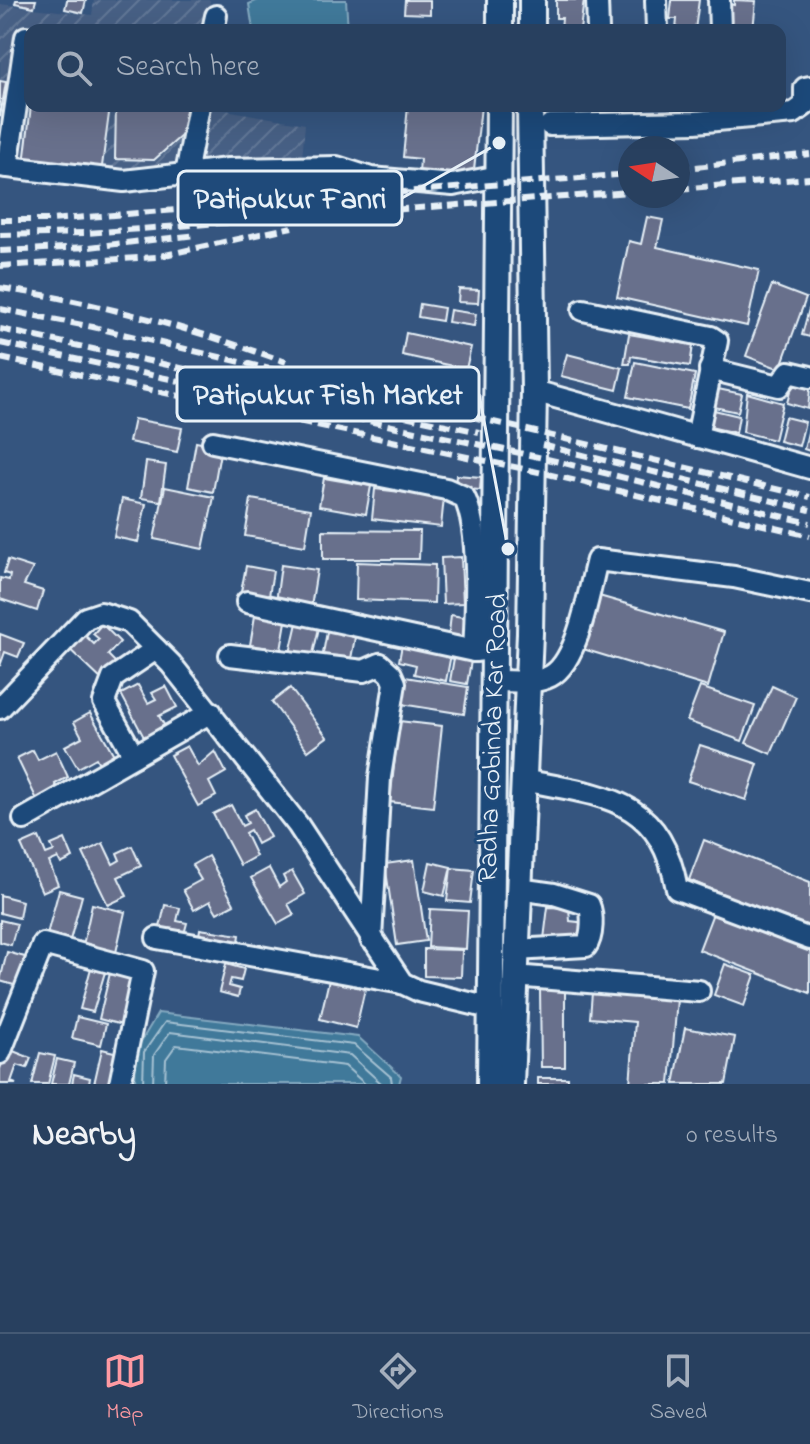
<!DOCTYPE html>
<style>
body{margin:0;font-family:"Indie Flower",sans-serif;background:#304765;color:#f1f3f6}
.compass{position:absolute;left:618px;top:136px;width:72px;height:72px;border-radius:50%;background:#28405f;box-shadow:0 8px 32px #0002;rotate:282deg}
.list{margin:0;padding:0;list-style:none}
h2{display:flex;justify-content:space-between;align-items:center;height:104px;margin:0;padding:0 32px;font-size:34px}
h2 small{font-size:26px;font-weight:400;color:#a5afbd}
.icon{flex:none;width:44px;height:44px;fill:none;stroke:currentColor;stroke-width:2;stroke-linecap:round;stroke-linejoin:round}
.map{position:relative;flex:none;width:810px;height:1084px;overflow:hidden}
.search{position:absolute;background:#28405f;box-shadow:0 8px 32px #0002;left:24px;right:24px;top:24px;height:88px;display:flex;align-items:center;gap:20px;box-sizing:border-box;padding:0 28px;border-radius:16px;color:#a5afbd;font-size:30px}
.sheet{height:248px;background:#28405f}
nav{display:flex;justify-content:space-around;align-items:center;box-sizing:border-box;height:112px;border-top:2px solid #445974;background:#28405f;font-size:22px;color:#a5afbd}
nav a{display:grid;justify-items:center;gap:4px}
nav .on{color:#ff9aa2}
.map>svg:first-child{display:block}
</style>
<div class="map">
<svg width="810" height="1084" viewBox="0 0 810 1084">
<defs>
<pattern id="industrial-furrows" width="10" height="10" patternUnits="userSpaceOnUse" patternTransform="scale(2)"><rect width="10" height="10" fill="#476085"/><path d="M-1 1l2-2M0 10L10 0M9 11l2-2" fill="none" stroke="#627797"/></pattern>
</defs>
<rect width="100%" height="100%" fill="#35557f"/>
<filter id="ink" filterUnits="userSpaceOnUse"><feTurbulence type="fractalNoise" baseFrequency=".0125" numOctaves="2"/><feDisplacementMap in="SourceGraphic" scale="16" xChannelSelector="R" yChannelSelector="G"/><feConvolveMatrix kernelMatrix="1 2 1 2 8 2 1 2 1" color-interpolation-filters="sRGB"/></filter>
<g filter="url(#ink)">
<!-- industrial -->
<polygon fill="url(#industrial-furrows)" points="94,0 210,0 208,30 30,30 30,106 203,106 305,124 302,159 123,177 0,161 0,4 92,15"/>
<!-- water -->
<g fill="#41799a" stroke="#84a9c0" stroke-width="2">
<polygon points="258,0 346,0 348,30 253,30 249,4"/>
<polygon points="158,1013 358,1037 401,1076 399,1084 135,1084 136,1050"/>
</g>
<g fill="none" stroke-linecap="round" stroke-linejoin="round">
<!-- shore -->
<g stroke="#a5c1d2" stroke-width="2">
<polyline points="143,1084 144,1052 165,1022 354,1045 391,1077 392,1084"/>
<polyline points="153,1084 154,1055 170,1032 350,1055 382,1084"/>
<polyline points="165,1084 166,1059 176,1045 345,1066 365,1084"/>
</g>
</g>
<!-- building -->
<g fill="#68708c" stroke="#e8f1f8" stroke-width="2">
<polygon points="16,0 36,0 34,7 15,3"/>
<polygon points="67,0 86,0 83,13 65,9"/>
<polygon points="405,0 430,0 430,14 404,13"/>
<polygon points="556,0 584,0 580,30 561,30 562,18 556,18"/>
<polygon points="672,0 699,0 695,30 676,30 677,19 670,19"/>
<polygon points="734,0 756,1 753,30 734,30 734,24 728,24 729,4 734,5"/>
<polygon points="0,81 6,82 0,117"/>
<polygon points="31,106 110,106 101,174 24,164"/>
<polygon points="116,106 190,106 190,128 154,160 115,159"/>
<polygon points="408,106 481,106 473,179 419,173 420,159 403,157"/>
<polygon points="677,106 695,106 695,114 676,113"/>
<polygon points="647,217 663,220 657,247 759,270 747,326 617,297 629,241 641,244"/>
<polygon points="772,285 806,298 780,369 746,356"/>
<polygon points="459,289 479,290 478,303 458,302"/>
<polygon points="420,304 444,308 442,321 418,317"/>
<polygon points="809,309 810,309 810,337 802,335"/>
<polygon points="450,310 476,314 474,326 448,322"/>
<polygon points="406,333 471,347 466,369 402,355"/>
<polygon points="629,334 693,345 690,366 631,356 630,364 624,364"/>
<polygon points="567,354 622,368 617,390 561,376"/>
<polygon points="635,362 695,374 688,409 628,397"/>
<polygon points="792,384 810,389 808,409 787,403"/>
<polygon points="718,389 742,394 738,412 714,407"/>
<polygon points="747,393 783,403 774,440 743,432"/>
<polygon points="714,410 739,416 736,433 710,427"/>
<polygon points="785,417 805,422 799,446 779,441"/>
<polygon points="134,419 182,428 177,452 129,442"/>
<polygon points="810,424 810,451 804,449"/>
<polygon points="196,442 221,447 213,492 188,487"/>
<polygon points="146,462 166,465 161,501 141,498"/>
<polygon points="456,475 481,477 480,490 455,488"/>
<polygon points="324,478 371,486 366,514 319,506"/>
<polygon points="165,487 214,497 203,549 154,539"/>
<polygon points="375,489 444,497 441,527 372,519"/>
<polygon points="122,499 146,504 138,542 114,537"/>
<polygon points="251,499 311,509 305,546 245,536"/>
<polygon points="323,530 420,531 419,559 323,559"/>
<polygon points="461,557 463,603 443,604 441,558"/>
<polygon points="8,560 33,568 24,585 43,591 37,611 0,599 0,578 9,580 10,575 4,573"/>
<polygon points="357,562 435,565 434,603 356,600"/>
<polygon points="281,565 317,570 311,607 276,602"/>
<polygon points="246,566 273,571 268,602 240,597"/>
<polygon points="599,596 724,632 708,687 583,649"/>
<polygon points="256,610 287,616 281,650 250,645"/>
<polygon points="451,615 474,619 471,645 448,642"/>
<polygon points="297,623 319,628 312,658 290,653"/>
<polygon points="102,624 120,642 108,655 120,667 105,683 63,643 77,628 94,644 99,639 93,634"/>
<polygon points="328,626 356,632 350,664 322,659"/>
<polygon points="0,634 24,643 18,657 5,652 0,666"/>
<polygon points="403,639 452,649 446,681 414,674 416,665 399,661"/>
<polygon points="455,652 472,655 467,684 450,681"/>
<polygon points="405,677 468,687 464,714 401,704"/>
<polygon points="138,685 148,703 156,699 152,693 166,686 177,707 159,716 167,730 146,741 121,694"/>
<polygon points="772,686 796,697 771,754 746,743"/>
<polygon points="700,687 755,706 742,741 687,721"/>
<polygon points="290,688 327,737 308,751 272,702"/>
<polygon points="90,713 118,762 103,771 96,758 78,768 65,746 82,737 74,722"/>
<polygon points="399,721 442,726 433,807 390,802"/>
<polygon points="700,745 758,764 746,800 688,781"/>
<polygon points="187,746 198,766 215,751 226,772 209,782 216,796 198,806 170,755"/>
<polygon points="33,750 38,760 56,751 68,777 55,784 60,794 39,804 17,758"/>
<polygon points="231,805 242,826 248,823 244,815 255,809 270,837 257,844 250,830 245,833 256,856 240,865 213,814"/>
<polygon points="39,837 46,854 54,851 51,845 65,839 73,858 61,864 58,858 49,862 58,885 42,892 21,845"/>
<polygon points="704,840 810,882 810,927 762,908 759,917 718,901 721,893 689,880"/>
<polygon points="103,843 113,864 120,860 117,853 132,846 141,866 118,877 127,896 108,905 83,853"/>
<polygon points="208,856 234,904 217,913 210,901 194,910 183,890 201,880 192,865"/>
<polygon points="414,860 426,941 397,945 385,864"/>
<polygon points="430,862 451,867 444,896 424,891"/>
<polygon points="269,868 279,887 286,882 283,876 292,871 305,894 288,904 294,915 278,924 251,878"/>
<polygon points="451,868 474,870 470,903 447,901"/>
<polygon points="59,890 82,896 69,944 46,938"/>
<polygon points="0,895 22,901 19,918 0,913"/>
<polygon points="92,904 125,912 115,957 82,950"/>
<polygon points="165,905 180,908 177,921 187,923 183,938 159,932"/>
<polygon points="548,907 569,908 570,921 587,923 585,941 544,939"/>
<polygon points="715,908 810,944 810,993 699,950"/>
<polygon points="430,909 468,911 466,949 428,947"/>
<polygon points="0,920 17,924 11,945 0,942"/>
<polygon points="200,929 240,935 238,948 198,942"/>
<polygon points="424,949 462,950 461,977 424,976"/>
<polygon points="7,952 32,959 24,988 0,981"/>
<polygon points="226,964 244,969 241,981 231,979 229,986 240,989 238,997 219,992"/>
<polygon points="725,964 755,975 744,1006 714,995"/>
<polygon points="91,968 105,972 93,1012 80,1009"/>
<polygon points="110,973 137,979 126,1026 99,1019"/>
<polygon points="329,980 365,989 356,1028 320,1019"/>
<polygon points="540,990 565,990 565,1067 541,1067"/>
<polygon points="592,992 677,999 670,1084 630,1084 635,1022 590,1018"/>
<polygon points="77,1017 106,1024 101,1045 72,1038"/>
<polygon points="685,1028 735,1037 726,1084 674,1084"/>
<polygon points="8,1049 31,1058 27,1068 17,1065 11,1082 16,1084 0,1084 0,1069"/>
<polygon points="102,1049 122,1054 115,1084 94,1084"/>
<polygon points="40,1053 55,1056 48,1084 32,1084"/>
<polygon points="57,1059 74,1063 69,1084 51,1084"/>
<polygon points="74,1074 90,1078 89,1084 72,1084"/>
<rect x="538" y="1078" width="30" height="6"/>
</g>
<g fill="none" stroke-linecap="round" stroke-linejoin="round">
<defs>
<g id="minor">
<polyline points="597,0 598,30"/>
<polyline points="656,0 657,30"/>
<polyline points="719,0 720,30"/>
<polyline points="213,30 216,16"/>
<polyline points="550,125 695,122 794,113 805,105 805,88 810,87"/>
<polyline points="0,166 124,181 228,169 337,167 371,178 453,185 499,176"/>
<polyline points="7,167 26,37"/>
<polyline points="186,174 199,106"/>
<polyline points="583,310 711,337 717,341 697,437"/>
<polyline points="710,369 779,386 789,372 810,377"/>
<polyline points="534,391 810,468"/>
<path d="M 213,442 L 446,489 L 464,497 C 481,530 476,613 474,651"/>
<polyline points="247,602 474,651 485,650"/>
<polyline points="230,655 364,671 380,664 391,674 395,683 380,777 371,939"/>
<path d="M 496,681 C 512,681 531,684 546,678 C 578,668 589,589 597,560 L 734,577 L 810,593"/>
<polyline points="0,708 86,618 101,613 129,622 171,664 298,825 402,983 419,991 490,1008"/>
<polyline points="134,756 104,702 113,678 156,649"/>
<path d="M 523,780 C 603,796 660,796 677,889 L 810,939"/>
<polyline points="24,819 211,712"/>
<polyline points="157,938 402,983"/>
<path d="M 515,950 L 586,946 C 593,937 593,914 589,905 L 554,894 L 518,889"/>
<polyline points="514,976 699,991"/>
<polyline points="0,1053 43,944 143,971 120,1084"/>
</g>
<g id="major">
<polyline points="532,0 532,30"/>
<polyline points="500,30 500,0"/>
<polyline points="490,1084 499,106"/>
<polyline points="511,1084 530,633 534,391 530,106"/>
</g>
</defs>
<!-- minor casing -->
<use href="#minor" stroke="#e8f1f8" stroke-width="26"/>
<!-- major casing -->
<use href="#major" stroke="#e8f1f8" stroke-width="30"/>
<!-- minor -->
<use href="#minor" stroke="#1f4a7a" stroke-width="20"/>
<!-- major -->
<use href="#major" stroke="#1f4a7a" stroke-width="24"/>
<!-- rail -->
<g stroke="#e8f1f8" stroke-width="6" stroke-dasharray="12 6" stroke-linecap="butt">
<polyline points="678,169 810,154"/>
<polyline points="678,189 810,178"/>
<polyline points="0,220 50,220 630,174"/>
<polyline points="0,235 87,233 630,192"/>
<polyline points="0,251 89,247 197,235"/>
<polyline points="0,266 156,257 292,227"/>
<path d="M 0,288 C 98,302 193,329 286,362"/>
<polyline points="0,309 93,327 810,497"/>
<polyline points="0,329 479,432"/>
<polyline points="0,343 543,458 810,523"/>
<polyline points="0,358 543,473 810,536"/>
<polyline points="542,445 810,510"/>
</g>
</g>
</g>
<g text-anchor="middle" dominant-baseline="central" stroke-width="6" stroke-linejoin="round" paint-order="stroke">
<!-- street labels -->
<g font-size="28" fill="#e8f1f8" stroke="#1f4a7a">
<text transform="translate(494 738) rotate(-88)">Radha Gobinda Kar Road</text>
</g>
</g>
<!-- callouts -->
<path fill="none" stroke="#e8f1f8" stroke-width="3" d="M499 143L402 198M508 549L479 394"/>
<g fill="#e8f1f8" stroke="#1f4a7a" stroke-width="3">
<circle cx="499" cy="143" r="8"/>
<circle cx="508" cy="549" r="8"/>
</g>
<g fill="#1f4a7a" stroke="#e8f1f8" stroke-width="3">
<rect x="178" y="171" width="224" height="54" rx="8"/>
<rect x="177" y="367" width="302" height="54" rx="8"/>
</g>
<g font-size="30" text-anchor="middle" font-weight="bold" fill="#e8f1f8">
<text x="290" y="208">Patipukur Fanri</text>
<text x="328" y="404">Patipukur Fish Market</text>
</g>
</svg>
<svg class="compass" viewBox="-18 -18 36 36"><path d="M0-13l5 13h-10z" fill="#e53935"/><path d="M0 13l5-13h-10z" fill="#a5afbd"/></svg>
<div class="search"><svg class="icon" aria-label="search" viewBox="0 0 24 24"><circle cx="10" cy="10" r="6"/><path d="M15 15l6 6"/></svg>Search here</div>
</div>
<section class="sheet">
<h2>Nearby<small>0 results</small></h2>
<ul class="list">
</ul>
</section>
<nav>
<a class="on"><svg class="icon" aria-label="map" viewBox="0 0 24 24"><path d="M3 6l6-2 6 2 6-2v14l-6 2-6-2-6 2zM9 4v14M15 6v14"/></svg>Map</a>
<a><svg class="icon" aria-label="directions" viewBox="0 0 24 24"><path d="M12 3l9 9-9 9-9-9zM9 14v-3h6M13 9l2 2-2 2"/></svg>Directions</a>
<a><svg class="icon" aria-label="saved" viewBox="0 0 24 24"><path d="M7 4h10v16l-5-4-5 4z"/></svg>Saved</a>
</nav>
